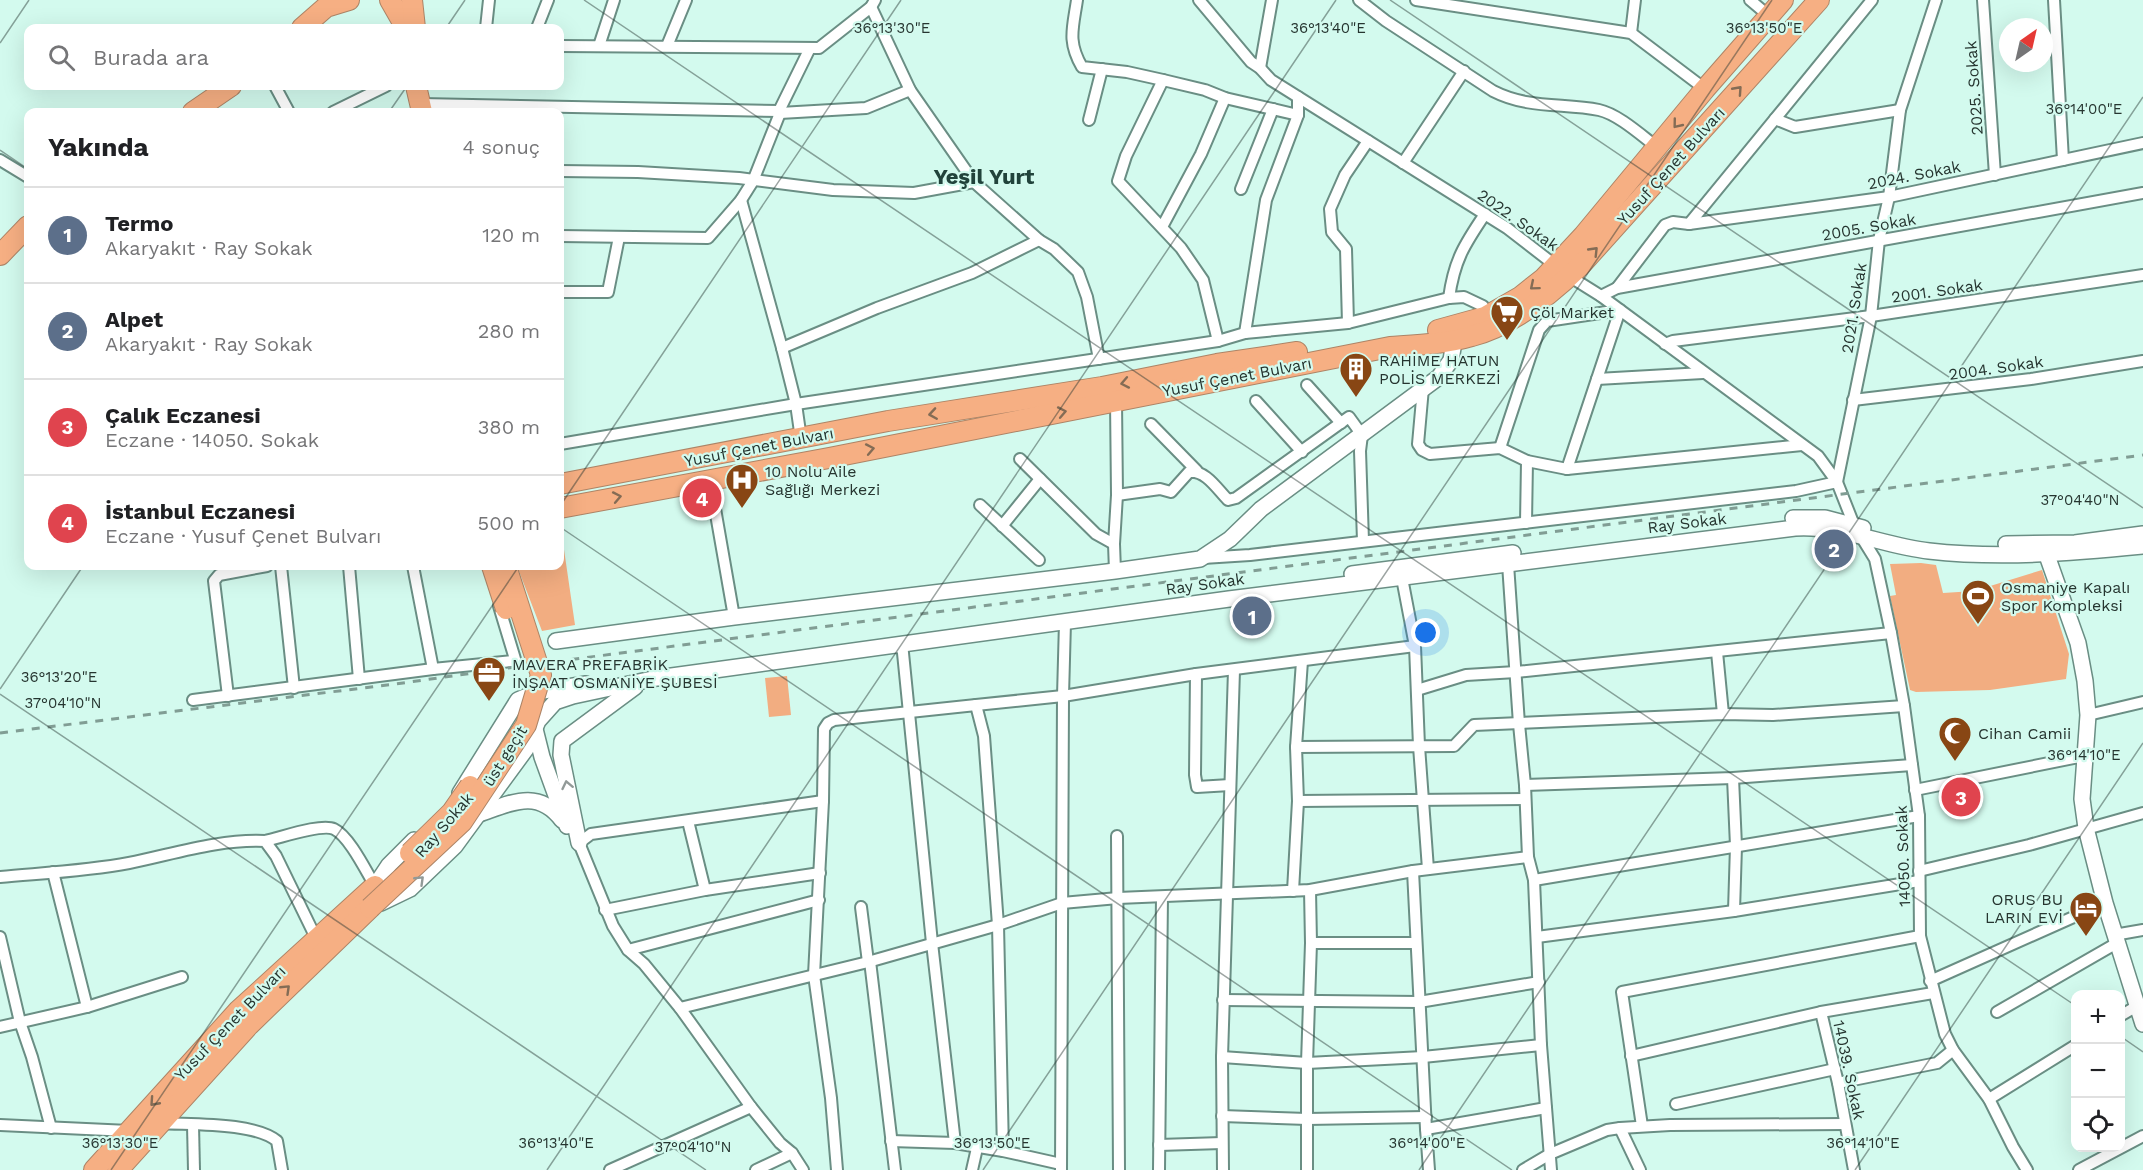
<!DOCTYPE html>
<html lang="tr">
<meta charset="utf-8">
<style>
body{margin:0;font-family:"Work Sans",sans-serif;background:#f2f2f2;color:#202124}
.controls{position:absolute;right:18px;bottom:18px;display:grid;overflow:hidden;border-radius:12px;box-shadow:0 6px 24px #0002}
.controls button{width:54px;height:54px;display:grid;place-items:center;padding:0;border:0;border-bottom:2px solid #e0e0e0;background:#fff;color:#202124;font:30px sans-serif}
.compass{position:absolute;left:1999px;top:18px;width:54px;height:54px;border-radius:50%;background:#fff;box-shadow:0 6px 24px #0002;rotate:34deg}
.you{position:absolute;left:1426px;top:633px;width:21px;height:21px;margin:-15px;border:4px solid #fff;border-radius:50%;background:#1a73e8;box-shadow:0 0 0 9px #1a73e833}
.badge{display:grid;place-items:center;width:39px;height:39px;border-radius:50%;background:#db2777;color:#fff;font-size:20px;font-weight:700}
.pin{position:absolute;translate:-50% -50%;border:3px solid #fff;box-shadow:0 2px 6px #0006}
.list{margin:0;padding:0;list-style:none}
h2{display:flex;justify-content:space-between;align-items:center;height:78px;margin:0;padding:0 24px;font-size:26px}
h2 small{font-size:20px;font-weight:400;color:#757577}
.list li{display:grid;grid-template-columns:39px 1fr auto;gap:18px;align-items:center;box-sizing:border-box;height:96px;padding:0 24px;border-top:2px solid #e0e0e0}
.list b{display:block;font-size:22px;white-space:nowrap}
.list p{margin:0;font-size:20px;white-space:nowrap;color:#757577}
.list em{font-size:20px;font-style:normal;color:#757577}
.icon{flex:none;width:33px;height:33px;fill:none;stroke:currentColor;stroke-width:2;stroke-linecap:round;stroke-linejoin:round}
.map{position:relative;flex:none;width:2143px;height:1170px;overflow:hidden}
.search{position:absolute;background:#fff;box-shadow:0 6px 24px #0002;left:24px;top:24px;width:540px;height:66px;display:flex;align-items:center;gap:15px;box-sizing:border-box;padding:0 21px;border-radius:12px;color:#757577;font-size:22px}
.panel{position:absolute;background:#fff;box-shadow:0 6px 24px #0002;left:24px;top:108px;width:540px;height:462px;border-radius:12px}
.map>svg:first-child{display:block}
</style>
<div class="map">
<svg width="2143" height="1170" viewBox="0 0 2143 1170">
<rect width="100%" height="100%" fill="#d3faee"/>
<!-- green -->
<g fill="#f2ad81">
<polygon points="560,522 575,625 542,631 517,566 560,566"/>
<polygon points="1921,563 1936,565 1943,593 1974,591 2042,570 2069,654 2066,679 1990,690 1916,692 1910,690 1890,596 1896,595 1890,564"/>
<polygon points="787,676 791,715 769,717 765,678"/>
</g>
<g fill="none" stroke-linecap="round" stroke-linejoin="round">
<defs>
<g id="street">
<path d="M 1077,0 C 1073,28 1067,41 1082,67 L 1127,72 L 1163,80 L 1205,90 L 1225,98 L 1298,115 L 1298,97"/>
<polyline points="1199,0 1251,62 1260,68 1271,80 1507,228 1569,276 1601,296 1818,456 1837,482 1854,525 1875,559 1891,633 1904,706 1919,816 1920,936 1945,1034 1953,1050 1989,1099 2013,1147 2027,1170"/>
<path d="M 1359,0 L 1386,21 L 1493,91 C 1528,109 1563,103 1599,110 C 1618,114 1642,136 1658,148"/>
<polyline points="1416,0 1631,33 1705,89"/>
<polyline points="1750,0 1769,16"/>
<polyline points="1872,0 1775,119 1795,127 1900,110"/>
<polyline points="1983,0 1995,175"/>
<polyline points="2054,0 2063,160"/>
<polyline points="871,7 910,90 974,182 1039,240 1054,249 1078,272 1087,297 1099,359"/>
<polyline points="486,28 489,0"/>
<polyline points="537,28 548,0"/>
<polyline points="1631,33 1635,0"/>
<polyline points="560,46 819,48 871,7 875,0"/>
<polyline points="599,46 614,0"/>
<polyline points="667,46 686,0"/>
<polyline points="1260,68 1272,0"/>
<polyline points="1163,80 1126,156 1118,181 1181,248 1203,280 1218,341"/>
<polyline points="275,86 289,112"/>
<polyline points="421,104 779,111 780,113 866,108 910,90"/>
<polyline points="779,111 810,48"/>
<polyline points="333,112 386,86"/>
<polyline points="1089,120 1102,69"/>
<polyline points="0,160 28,177"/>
<polyline points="1403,163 1464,71"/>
<polyline points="560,171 638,172 739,178 833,190 914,193 974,182"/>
<polyline points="1241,189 1273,109"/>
<polyline points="741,200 782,348 796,404 801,439"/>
<polyline points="1689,224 1889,197 2143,143"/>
<polyline points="1162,227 1201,154 1225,98"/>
<polyline points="560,236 708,238 741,200 753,181 780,113"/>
<polyline points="1617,288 1665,225 1673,222 1689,224 1775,119"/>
<polyline points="560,292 608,292 619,237"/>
<polyline points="1601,296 1617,288 2143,193"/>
<path d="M 1449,298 C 1454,261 1464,245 1485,214"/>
<polyline points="1348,323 1346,249 1332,232 1330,209 1345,175 1368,141"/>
<polyline points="1245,333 1266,200 1298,115"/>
<polyline points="1665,344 1673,341 1871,316 2143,275"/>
<polyline points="782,348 877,308 972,273 1039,240"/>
<polyline points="1597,379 1703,373"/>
<polyline points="1307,385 1341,423"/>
<polyline points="1423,388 1418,444 1422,450 1430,454 1500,448 1527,461 1567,469 1802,445"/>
<polyline points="1853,400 2031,379 2143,361"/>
<polyline points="1256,401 1302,452"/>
<polyline points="1151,424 1197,471"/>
<polyline points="560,444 796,404 1218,341 1245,333 1348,323 1449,298 1464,297 1483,306"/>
<polyline points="1500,448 1539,330 1547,321 1620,310 1567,469"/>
<polyline points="1020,459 1096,534 1114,544"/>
<polyline points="710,480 734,617"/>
<polyline points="1837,482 1871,316 1879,240 1889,197 1900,110 1936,0"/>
<path d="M 1117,495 L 1160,489 L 1171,492 L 1189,472 C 1206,470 1217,489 1228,500 L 1236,498 L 1349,417 L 1362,435 L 1360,451 L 1363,541"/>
<polyline points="980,505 1039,560"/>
<polyline points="1526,523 1527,461"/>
<polyline points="1002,526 1040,479"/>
<polyline points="1203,558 1250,555 1796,491 1837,482"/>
<polyline points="1508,564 1519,724 1525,785 1528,857 1534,880 1541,1045 1551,1170"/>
<polyline points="281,566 294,688"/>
<polyline points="349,566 359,679"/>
<polyline points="413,566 433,669"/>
<polyline points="1115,571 1114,544 1117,495 1116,401"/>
<polyline points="1402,578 1415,646 1419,746 1428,869"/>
<polyline points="902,643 932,943 955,1143"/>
<polyline points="1717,652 1723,714"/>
<polyline points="1196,674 1195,775 1197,787 1230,785"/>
<polyline points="1417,690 1466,675 1516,672 1891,633"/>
<polyline points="228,696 214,581 219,575 267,566"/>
<polyline points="193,700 433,669 512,661 515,659 499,606"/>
<polyline points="976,705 1063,696 1196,674 1415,646"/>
<polyline points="2088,715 2143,702"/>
<polyline points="1296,747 1454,746 1474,725 1723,714 1773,715 1904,706"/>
<polyline points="1733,778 1736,846 1734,911"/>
<polyline points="1525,785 1733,778 1912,765"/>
<polyline points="1915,790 2084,756"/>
<polyline points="1298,801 1525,799"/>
<polyline points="688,821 705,890"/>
<polyline points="1117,836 1119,1170"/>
<path d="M 265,841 C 280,838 321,823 334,829 C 349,836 366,871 375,886"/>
<polyline points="1413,871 1426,1129 1429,1170"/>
<polyline points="1919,871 2029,845 2143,813"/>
<polyline points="53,872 87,1007"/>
<path d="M 0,877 C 43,873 87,871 129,863 C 174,854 218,839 265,841 L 276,856 L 316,938"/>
<polyline points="1534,880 1919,816"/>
<polyline points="1293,891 1298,801 1296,747 1302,661"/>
<polyline points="861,907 868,962"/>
<polyline points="605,910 705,890 820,873"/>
<polyline points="2114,935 2143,930"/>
<polyline points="0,937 20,1022 32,1057 51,1128"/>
<polyline points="1537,937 1734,911 1919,881"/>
<polyline points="1311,943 1416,943"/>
<polyline points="628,950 819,900"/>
<polyline points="870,961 895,1170"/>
<polyline points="1930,981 2105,903"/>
<polyline points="1223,1000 1419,1002 1539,982"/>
<polyline points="680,1008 868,962 998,925 1062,903 1118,898 1310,890 1413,871 1528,857"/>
<polyline points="1821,1012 1838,1083 1854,1170"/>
<polyline points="1997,1012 2117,943"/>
<polyline points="2120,1016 2137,1006"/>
<polyline points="0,1027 87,1007 182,977"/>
<polyline points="1631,1056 1821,1012 1933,993"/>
<polyline points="1222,1057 1307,1063 1423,1057 1541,1045"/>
<polyline points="1838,1083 1937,1063 1953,1050"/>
<polyline points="1989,1099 2076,1045"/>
<polyline points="1676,1104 1835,1069"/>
<polyline points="1222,1116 1307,1119 1426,1117"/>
<path d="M 160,1123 C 191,1125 254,1122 277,1141 L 282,1170"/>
<polyline points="0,1125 129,1131"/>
<polyline points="193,1125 194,1170"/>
<polyline points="1642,1126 1622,992 1920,936"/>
<polyline points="1620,1128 1640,1170"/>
<polyline points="1426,1129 1546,1108"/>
<polyline points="891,1141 955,1143 1003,1151 1061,1164"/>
<polyline points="1159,1145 1222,1143"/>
<polyline points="610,1170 751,1107"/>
<polyline points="756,1170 792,1153"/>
<polyline points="803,1170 792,1153 780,1143 751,1107 680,1008 644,964 628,950 613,926 579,843 591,834 823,801"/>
<polyline points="837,1170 831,1098 814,975 823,801 824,729 828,723 834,720 976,705 984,736 998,925 1003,1151"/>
<polyline points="972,1170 977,1148"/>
<polyline points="1061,1170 1063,696 1065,622"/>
<polyline points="1159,1170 1162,897"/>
<polyline points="1223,1170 1222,1057 1234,670"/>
<polyline points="1307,1170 1307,1063 1311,943 1310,890"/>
<polyline points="1523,1170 1550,1154 1607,1130 1620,1128 1670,1125 1845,1124"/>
<polyline points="2079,1170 2143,1136"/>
</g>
<g id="secondary">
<polyline points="1793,518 1825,518 1863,528"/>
<polyline points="2006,544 2075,543 2143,534"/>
<polyline points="2044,547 2078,643 2085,681 2088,715 2082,799 2086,828 2105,903 2143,1024"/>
<polyline points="1352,574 1513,553"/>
<polyline points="556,641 734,617 1115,571 1200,559 1230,539 1261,509 1439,377 1451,360 1456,330"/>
<polyline points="534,725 542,757 567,826"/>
<polyline points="460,793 518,700 537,692 586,684"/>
<path d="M 479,814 C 511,803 538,788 562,820"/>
<polyline points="579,843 561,755 562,741 635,687"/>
<polyline points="375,886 389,865 414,840"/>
<path d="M 381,903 L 410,889 L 455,846 L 526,749 L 538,721 L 555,702 L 573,696 L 657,678 L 1229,599 L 1795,528 C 1841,525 1884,546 1929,551 C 2000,559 2072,553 2143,546"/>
</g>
<g id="highway">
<polyline points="390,0 406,28"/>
<polyline points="412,0 415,28"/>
<polyline points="302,28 326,7 349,0"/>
<polyline points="416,86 422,112"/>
<polyline points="193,112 231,86"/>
<polyline points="0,255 28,226"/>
<polyline points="1438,330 1485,317 1520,297 1544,278 1584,235 1705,89 1783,0"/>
<polyline points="560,484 888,421 1102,387 1217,364 1297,352"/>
<path d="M 560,508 L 829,458 L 1390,347 C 1417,345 1445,344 1472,336 C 1513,325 1550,295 1580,266 L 1819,0"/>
<polyline points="94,1170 238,1011 375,886"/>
<polyline points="118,1170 249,1025 370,908"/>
</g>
</defs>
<!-- street casing -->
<use href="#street" stroke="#6a8e84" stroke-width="14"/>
<!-- secondary casing -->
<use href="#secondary" stroke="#6a8e84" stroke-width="18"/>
<!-- highway casing -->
<use href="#highway" stroke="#ad8466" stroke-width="22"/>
<!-- street -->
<use href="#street" stroke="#fff" stroke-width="10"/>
<!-- secondary -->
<use href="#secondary" stroke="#fff" stroke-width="15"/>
<!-- highway -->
<use href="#highway" stroke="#f6af83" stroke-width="20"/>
<!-- rail -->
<polyline stroke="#819d94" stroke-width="3" stroke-dasharray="8 8" stroke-linecap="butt" points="0,733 403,683 529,665 2143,455"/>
<defs>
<g id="highway-bridge">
<polyline points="492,566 506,609"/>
<polyline points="410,853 452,812 470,786"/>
<polyline points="370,908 462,822 526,725 541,675 506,566"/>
</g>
</defs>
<!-- highway-bridge casing -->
<use href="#highway-bridge" stroke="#ad8466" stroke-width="22" stroke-linecap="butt"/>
<!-- highway-bridge -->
<use href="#highway-bridge" stroke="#f6af83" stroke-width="20"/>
</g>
<!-- one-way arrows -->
<defs><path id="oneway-chevron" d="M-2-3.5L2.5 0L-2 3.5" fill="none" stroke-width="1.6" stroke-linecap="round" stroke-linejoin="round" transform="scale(1.5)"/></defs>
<g stroke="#846c55">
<use href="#oneway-chevron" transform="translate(1738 90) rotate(-48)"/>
<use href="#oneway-chevron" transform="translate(1677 124) rotate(129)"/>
<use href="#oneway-chevron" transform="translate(1594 251) rotate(-46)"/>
<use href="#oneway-chevron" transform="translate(1534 286) rotate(140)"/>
<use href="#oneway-chevron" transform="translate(1125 383) rotate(169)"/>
<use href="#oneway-chevron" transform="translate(1062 412) rotate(-11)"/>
<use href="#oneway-chevron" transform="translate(933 414) rotate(171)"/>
<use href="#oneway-chevron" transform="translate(870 449) rotate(-11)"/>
<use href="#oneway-chevron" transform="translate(617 497) rotate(-11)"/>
<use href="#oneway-chevron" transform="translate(286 989) rotate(-44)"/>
<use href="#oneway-chevron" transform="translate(154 1102) rotate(132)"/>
</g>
<g stroke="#929a98">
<use href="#oneway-chevron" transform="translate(567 785) rotate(-102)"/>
<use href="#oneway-chevron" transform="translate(420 880) rotate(-44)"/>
</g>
<!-- ticks -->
<path fill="none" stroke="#263530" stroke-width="1.5" stroke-opacity="0.45" d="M 584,0 L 2076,1006M 1390,0 L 2143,508M 446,28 L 465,0M 0,43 L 29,0M 389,112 L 407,86M 0,150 L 28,169M 560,506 L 901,0M 560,527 L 1512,1170M 0,689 L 83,566M 0,694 L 706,1170M 2120,1036 L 2143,1052M 111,1170 L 519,566M 547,1170 L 1336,0M 983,1170 L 1772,0M 1419,1170 L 2143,97M 1855,1170 L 2143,743"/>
<!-- icons -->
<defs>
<symbol id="supermarket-pin" viewBox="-11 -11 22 30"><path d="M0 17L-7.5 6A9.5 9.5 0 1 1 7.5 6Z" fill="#884614" stroke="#d3faee"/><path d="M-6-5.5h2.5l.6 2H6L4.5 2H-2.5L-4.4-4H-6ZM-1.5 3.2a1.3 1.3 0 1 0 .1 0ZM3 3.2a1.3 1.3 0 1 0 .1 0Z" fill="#fff"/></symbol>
<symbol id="building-pin" viewBox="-11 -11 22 30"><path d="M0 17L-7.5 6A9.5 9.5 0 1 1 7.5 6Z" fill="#884614" stroke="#d3faee"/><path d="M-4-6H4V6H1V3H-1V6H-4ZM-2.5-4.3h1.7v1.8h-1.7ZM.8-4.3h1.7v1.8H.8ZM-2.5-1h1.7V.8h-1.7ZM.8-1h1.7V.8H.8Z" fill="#fff"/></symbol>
<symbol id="hospital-pin" viewBox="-11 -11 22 30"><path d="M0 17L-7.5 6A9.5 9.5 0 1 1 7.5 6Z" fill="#884614" stroke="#d3faee"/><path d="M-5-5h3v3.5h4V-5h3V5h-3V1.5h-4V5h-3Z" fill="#fff"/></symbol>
<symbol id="stadium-pin" viewBox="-11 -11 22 30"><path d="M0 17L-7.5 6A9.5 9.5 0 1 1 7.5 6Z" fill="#884614" stroke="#d3faee"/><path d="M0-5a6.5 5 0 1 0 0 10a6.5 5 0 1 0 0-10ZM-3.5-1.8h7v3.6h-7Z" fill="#fff"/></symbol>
<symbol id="office-pin" viewBox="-11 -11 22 30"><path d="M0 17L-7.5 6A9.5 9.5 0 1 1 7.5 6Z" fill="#884614" stroke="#d3faee"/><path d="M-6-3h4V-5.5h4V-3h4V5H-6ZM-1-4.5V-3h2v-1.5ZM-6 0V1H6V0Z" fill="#fff"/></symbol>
<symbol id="mosque-pin" viewBox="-11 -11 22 30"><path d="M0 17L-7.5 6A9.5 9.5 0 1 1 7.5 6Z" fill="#884614" stroke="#d3faee"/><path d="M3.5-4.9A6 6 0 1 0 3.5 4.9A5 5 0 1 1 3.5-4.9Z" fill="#fff"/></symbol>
<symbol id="hotel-pin" viewBox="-11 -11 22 30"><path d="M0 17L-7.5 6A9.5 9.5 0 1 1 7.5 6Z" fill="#884614" stroke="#d3faee"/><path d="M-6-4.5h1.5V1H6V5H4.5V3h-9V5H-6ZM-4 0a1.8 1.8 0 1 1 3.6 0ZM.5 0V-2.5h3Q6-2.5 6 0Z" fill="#fff"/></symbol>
</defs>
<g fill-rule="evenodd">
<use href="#supermarket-pin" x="1488" y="293" width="38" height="52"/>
<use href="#building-pin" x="1337" y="350" width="38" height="52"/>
<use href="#hospital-pin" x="723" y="461" width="38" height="52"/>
<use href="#stadium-pin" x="1959" y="577" width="38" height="52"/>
<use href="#office-pin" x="470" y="654" width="38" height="52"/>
<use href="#mosque-pin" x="1936" y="714" width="38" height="52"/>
<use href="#hotel-pin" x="2067" y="889" width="38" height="52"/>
</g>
<g text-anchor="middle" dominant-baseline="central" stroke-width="4.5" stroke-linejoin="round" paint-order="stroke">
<!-- street labels -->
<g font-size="16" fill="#263530" stroke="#d3faee">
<text transform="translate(1974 88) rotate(-94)">2025. Sokak</text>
<text transform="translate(1671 166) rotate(-48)">Yusuf Çenet Bulvarı</text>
<text transform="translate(1914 175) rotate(-11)">2024. Sokak</text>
<text transform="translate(1518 220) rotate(35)">2022. Sokak</text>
<text transform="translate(1869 227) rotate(-10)">2005. Sokak</text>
<text transform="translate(1937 291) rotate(-8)">2001. Sokak</text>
<text transform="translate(1854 308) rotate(-81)">2021. Sokak</text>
<text transform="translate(1996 368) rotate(-8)">2004. Sokak</text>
<text transform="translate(1237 377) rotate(-11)">Yusuf Çenet Bulvarı</text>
<text transform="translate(759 447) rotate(-11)">Yusuf Çenet Bulvarı</text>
<text transform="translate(1687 523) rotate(-7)">Ray Sokak</text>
<text transform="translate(1205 584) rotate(-8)">Ray Sokak</text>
<text transform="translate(505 756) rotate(-58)">üst geçit</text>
<text transform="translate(444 825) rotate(-49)">Ray Sokak</text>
<text transform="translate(1903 856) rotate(-92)">14050. Sokak</text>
<text transform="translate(230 1023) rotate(-46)">Yusuf Çenet Bulvarı</text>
<text transform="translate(1849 1070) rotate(78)">14039. Sokak</text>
</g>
<!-- poi labels -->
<g font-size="16" fill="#263530" stroke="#d3faee" text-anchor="start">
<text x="1530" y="312">Çöl Market</text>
<text x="1379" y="360">RAHİME HATUN<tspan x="1379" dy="18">POLİS MERKEZİ</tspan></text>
<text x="765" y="471">10 Nolu Aile<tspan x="765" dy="18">Sağlığı Merkezi</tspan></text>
<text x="2001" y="587">Osmaniye Kapalı<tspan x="2001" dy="18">Spor Kompleksi</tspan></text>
<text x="512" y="664">MAVERA PREFABRİK<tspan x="512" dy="18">İNŞAAT OSMANİYE ŞUBESİ</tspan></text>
<text x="1978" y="733">Cihan Camii</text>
<text x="2063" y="899" text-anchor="end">ORUS BU<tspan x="2063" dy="18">LARIN EVİ</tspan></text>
</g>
<!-- district labels -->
<g font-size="22" font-weight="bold" fill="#21433b" stroke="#d3faee">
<text x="984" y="176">Yeşil Yurt</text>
</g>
</g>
<g font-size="15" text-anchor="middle" fill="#263530" stroke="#d3faee" stroke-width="4.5" stroke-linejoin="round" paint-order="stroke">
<text x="892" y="33">36°13'30"E</text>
<text x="1328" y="33">36°13'40"E</text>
<text x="1764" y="33">36°13'50"E</text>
<text x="2084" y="114">36°14'00"E</text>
<text x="2080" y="505">37°04'40"N</text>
<text x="59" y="682">36°13'20"E</text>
<text x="63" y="708">37°04'10"N</text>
<text x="2084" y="760">36°14'10"E</text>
<text x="120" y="1148">36°13'30"E</text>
<text x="556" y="1148">36°13'40"E</text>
<text x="992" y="1148">36°13'50"E</text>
<text x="1427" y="1148">36°14'00"E</text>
<text x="1863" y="1148">36°14'10"E</text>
<text x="693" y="1152">37°04'10"N</text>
</g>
</svg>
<div class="controls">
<button>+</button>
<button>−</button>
<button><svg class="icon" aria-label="locate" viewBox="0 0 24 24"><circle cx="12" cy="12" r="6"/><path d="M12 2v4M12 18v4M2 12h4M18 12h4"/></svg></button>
</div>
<svg class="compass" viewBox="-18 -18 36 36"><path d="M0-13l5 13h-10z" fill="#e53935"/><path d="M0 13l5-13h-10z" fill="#757577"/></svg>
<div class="you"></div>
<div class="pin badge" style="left:1252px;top:616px;background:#5c6f8a">1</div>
<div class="pin badge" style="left:1834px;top:549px;background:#5c6f8a">2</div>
<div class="pin badge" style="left:1961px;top:797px;background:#e0444e">3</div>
<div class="pin badge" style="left:702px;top:498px;background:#e0444e">4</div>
<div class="search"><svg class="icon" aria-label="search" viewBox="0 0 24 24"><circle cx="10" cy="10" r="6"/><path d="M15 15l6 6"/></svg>Burada ara</div>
<section class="panel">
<h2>Yakında<small>4 sonuç</small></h2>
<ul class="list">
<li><span class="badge" style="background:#5c6f8a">1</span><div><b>Termo</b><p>Akaryakıt · Ray Sokak</p></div><em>120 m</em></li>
<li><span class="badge" style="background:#5c6f8a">2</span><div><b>Alpet</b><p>Akaryakıt · Ray Sokak</p></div><em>280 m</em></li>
<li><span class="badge" style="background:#e0444e">3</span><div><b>Çalık Eczanesi</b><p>Eczane · 14050. Sokak</p></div><em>380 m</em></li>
<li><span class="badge" style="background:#e0444e">4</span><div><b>İstanbul Eczanesi</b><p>Eczane · Yusuf Çenet Bulvarı</p></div><em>500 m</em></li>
</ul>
</section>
</div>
